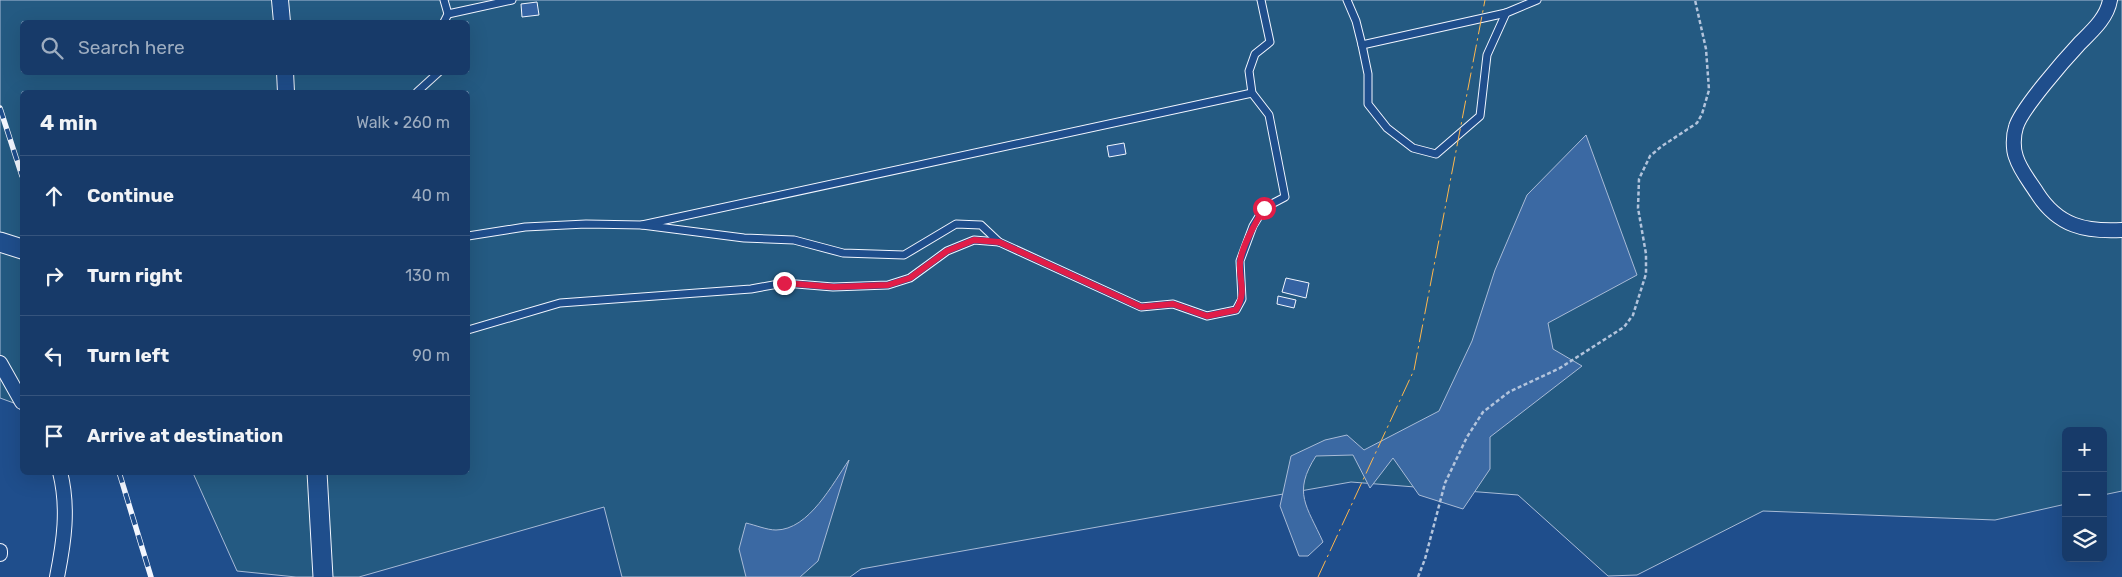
<!DOCTYPE html>
<meta charset="utf-8">
<style>
body{margin:0;font-family:Rubik,sans-serif;background:#20416f;color:#f1f3f6}
.controls{position:absolute;right:15px;bottom:15px;display:grid;overflow:hidden;border-radius:8px;box-shadow:0 5px 20px #0002}
.controls button{width:45px;height:45px;display:grid;place-items:center;padding:0;border:0;border-bottom:1px solid #36547d;background:#173a69;color:#f1f3f6;font:25px sans-serif}
.stop{position:absolute;width:15px;height:15px;margin:-11px;border:4px solid #e11d48;border-radius:50%;background:#fff}
.stop.end{background:#e11d48;border-color:#fff;box-shadow:0 1px 5px #0008}
.list{margin:0;padding:0;list-style:none}
h2{display:flex;justify-content:space-between;align-items:center;height:65px;margin:0;padding:0 20px;font-size:21px}
h2 small{font-size:16px;font-weight:400;color:#9eadc0}
.list li{display:grid;grid-template-columns:32px 1fr auto;gap:15px;align-items:center;box-sizing:border-box;height:80px;padding:0 20px;border-top:1px solid #36547d}
.list b{display:block;font-size:19px;white-space:nowrap}
.list em{font-size:16px;font-style:normal;color:#9eadc0}
.icon{flex:none;width:28px;height:28px;fill:none;stroke:currentColor;stroke-width:2;stroke-linecap:round;stroke-linejoin:round}
.map{position:relative;flex:none;width:2122px;height:577px;overflow:hidden}
.search{position:absolute;background:#173a69;box-shadow:0 5px 20px #0002;left:20px;top:20px;width:450px;height:55px;display:flex;align-items:center;gap:12px;box-sizing:border-box;padding:0 18px;border-radius:8px;color:#9eadc0;font-size:19px}
.panel{position:absolute;background:#173a69;box-shadow:0 5px 20px #0002;left:20px;top:90px;width:450px;height:385px;border-radius:8px}
.map>svg:first-child{display:block}
</style>
<div class="map">
<svg width="2122" height="577" viewBox="0 0 2122 577">
<rect width="100%" height="100%" fill="#1f4e8c"/>
<!-- green -->
<path fill="#245a82" stroke="#a8bbd7" fill-rule="evenodd" d="M 0,0 L 2122,0 L 2122,491 L 2103,495 L 2103,431 L 2066,431 L 2066,504 L 1995,520 L 1763,511 L 1637,575 L 1608,576 L 1518,495 L 1351,482 L 861,569 L 850,577 L 622,577 L 604,507 L 359,577 L 296,577 L 237,571 L 193,473 L 468,472 L 468,92 L 22,92 L 22,406 L 0,398 ZM 22,22 L 468,22 L 468,72 L 22,72 Z"/>
<!-- water -->
<g fill="#3b69a3" stroke="#a8bbd7">
<path d="M 1586,135 L 1637,275 L 1548,323 L 1553,349 L 1582,366 L 1490,437 L 1490,469 L 1463,509 L 1419,495 L 1393,458 L 1370,488 L 1353,455 L 1316,456 C 1292,493 1307,506 1323,542 L 1308,556 L 1299,556 L 1280,506 L 1291,456 L 1325,440 L 1347,435 L 1364,450 L 1439,411 L 1472,341 L 1495,270 L 1527,195 Z"/>
<path d="M 849,460 L 818,561 L 800,577 L 746,577 L 739,549 L 746,523 C 755,525 767,530 776,530 C 809,530 833,483 849,460 Z"/>
</g>
<!-- building -->
<g fill="#3563a3" stroke="#f2f6ff">
<polygon points="537,2 539,15 522,17 521,4"/>
<polygon points="1124,143 1126,154 1109,157 1107,146"/>
<polygon points="1286,278 1309,283 1306,298 1282,292"/>
<polygon points="1278,296 1296,300 1294,308 1277,304"/>
</g>
<g fill="none" stroke-linecap="round" stroke-linejoin="round">
<defs>
<g id="service">
<polyline points="444,0 448,14 444,22"/>
<polyline points="1347,0 1356,21 1362,45 1368,74 1368,104 1387,128 1413,148 1436,154 1480,116 1487,55 1506,13 1537,0"/>
<polyline points="448,14 512,0"/>
<polyline points="1362,45 1506,13"/>
<polyline points="417,92 439,72"/>
<polyline points="642,225 1252,93"/>
<polyline points="468,236 525,227 586,224 642,225 744,238 794,240 843,253 904,255 956,224 981,225 999,242"/>
<polyline points="468,330 560,303 751,289 784,283 833,287 888,285 910,278 947,251 974,240 999,242 1141,307 1173,304 1207,316 1236,310 1242,299 1240,261 1253,226 1264,208 1285,197 1269,115 1252,93 1249,71 1255,54 1270,42 1261,0"/>
</g>
<g id="minor">
<path d="M 2110,0 C 2107,18 2092,31 2080,43 C 2066,58 2021,109 2016,127 C 2013,136 2013,149 2016,157 C 2020,170 2030,182 2037,193 C 2058,226 2085,232 2122,230"/>
<polyline points="0,363 22,402"/>
<polyline points="0,551 0,554"/>
<path d="M 57,577 C 64,542 69,508 60,472"/>
</g>
<g id="tertiary">
<polyline points="280,0 282,22"/>
<polyline points="285,72 286,92"/>
</g>
<g id="secondary">
<polyline points="0,242 22,249"/>
<polyline points="317,472 323,577"/>
</g>
</defs>
<!-- service casing -->
<use href="#service" stroke="#f2f6ff" stroke-width="9"/>
<!-- minor casing -->
<use href="#minor" stroke="#f2f6ff" stroke-width="16"/>
<!-- tertiary casing -->
<use href="#tertiary" stroke="#f2f6ff" stroke-width="18"/>
<!-- secondary casing -->
<use href="#secondary" stroke="#f2f6ff" stroke-width="21"/>
<!-- path -->
<polyline stroke="#b3c4dc" stroke-width="2.5" stroke-dasharray="4 2.5" stroke-linecap="butt" points="1418,577 1425,559 1445,483 1467,437 1483,412 1509,392 1560,368 1624,327 1633,315 1646,274 1646,254 1638,208 1639,179 1650,156 1662,146 1697,123 1702,114 1709,90 1706,49 1695,0"/>
<!-- service -->
<use href="#service" stroke="#1f4e8c" stroke-width="7"/>
<!-- minor -->
<use href="#minor" stroke="#1f4e8c" stroke-width="14"/>
<!-- tertiary -->
<use href="#tertiary" stroke="#1f4e8c" stroke-width="16"/>
<!-- secondary -->
<use href="#secondary" stroke="#1f4e8c" stroke-width="19"/>
<defs>
<g id="rail">
<polyline points="0,108 22,176"/>
<polyline points="119,472 151,577"/>
</g>
</defs>
<!-- rail casing -->
<use href="#rail" stroke="#f2f6ff" stroke-width="5.5"/>
<!-- rail -->
<use href="#rail" stroke="#1f4e8c" stroke-width="4" stroke-dasharray="11" stroke-linecap="butt"/>
<!-- power -->
<polyline stroke="#ffb74d" stroke-width="1" stroke-dasharray="18 4 2.5 4" stroke-linecap="butt" points="1318,577 1414,370 1485,0"/>
</g>
<g fill="none" stroke-linecap="round" stroke-linejoin="round">
<!-- route -->
<path stroke="#e11d48" stroke-width="6" d="M 784,283 L 834,287 L 888,285 L 910,278 L 947,251 L 974,240 L 999,242 L 1141,307 L 1173,304 L 1207,316 L 1236,310 C 1247,291 1239,283 1240,263 C 1241,247 1256,222 1264,208"/>
</g>
</svg>
<div class="controls">
<button>+</button>
<button>−</button>
<button><svg class="icon" aria-label="layers" viewBox="0 0 24 24"><path d="M12 4l9 5-9 5-9-5zM3 14l9 5 9-5"/></svg></button>
</div>
<div class="stop" style="left:1264px;top:208px"></div>
<div class="stop end" style="left:784px;top:283px"></div>
<div class="search"><svg class="icon" aria-label="search" viewBox="0 0 24 24"><circle cx="10" cy="10" r="6"/><path d="M15 15l6 6"/></svg>Search here</div>
<section class="panel">
<h2>4 min<small>Walk · 260 m</small></h2>
<ul class="list">
<li><svg class="icon" aria-label="ahead" viewBox="0 0 24 24"><path d="M12 20V5M6 11l6-6 6 6"/></svg><div><b>Continue</b></div><em>40 m</em></li>
<li><svg class="icon" aria-label="right" viewBox="0 0 24 24"><path d="M7 20v-9h11M14 6l5 5-5 5"/></svg><div><b>Turn right</b></div><em>130 m</em></li>
<li><svg class="icon" aria-label="left" viewBox="0 0 24 24"><path d="M17 20v-9H6M10 6l-5 5 5 5"/></svg><div><b>Turn left</b></div><em>90 m</em></li>
<li><svg class="icon" aria-label="arrive" viewBox="0 0 24 24"><path d="M6 21V4h12l-3 4 3 4H6"/></svg><div><b>Arrive at destination</b></div></li>
</ul>
</section>
</div>
